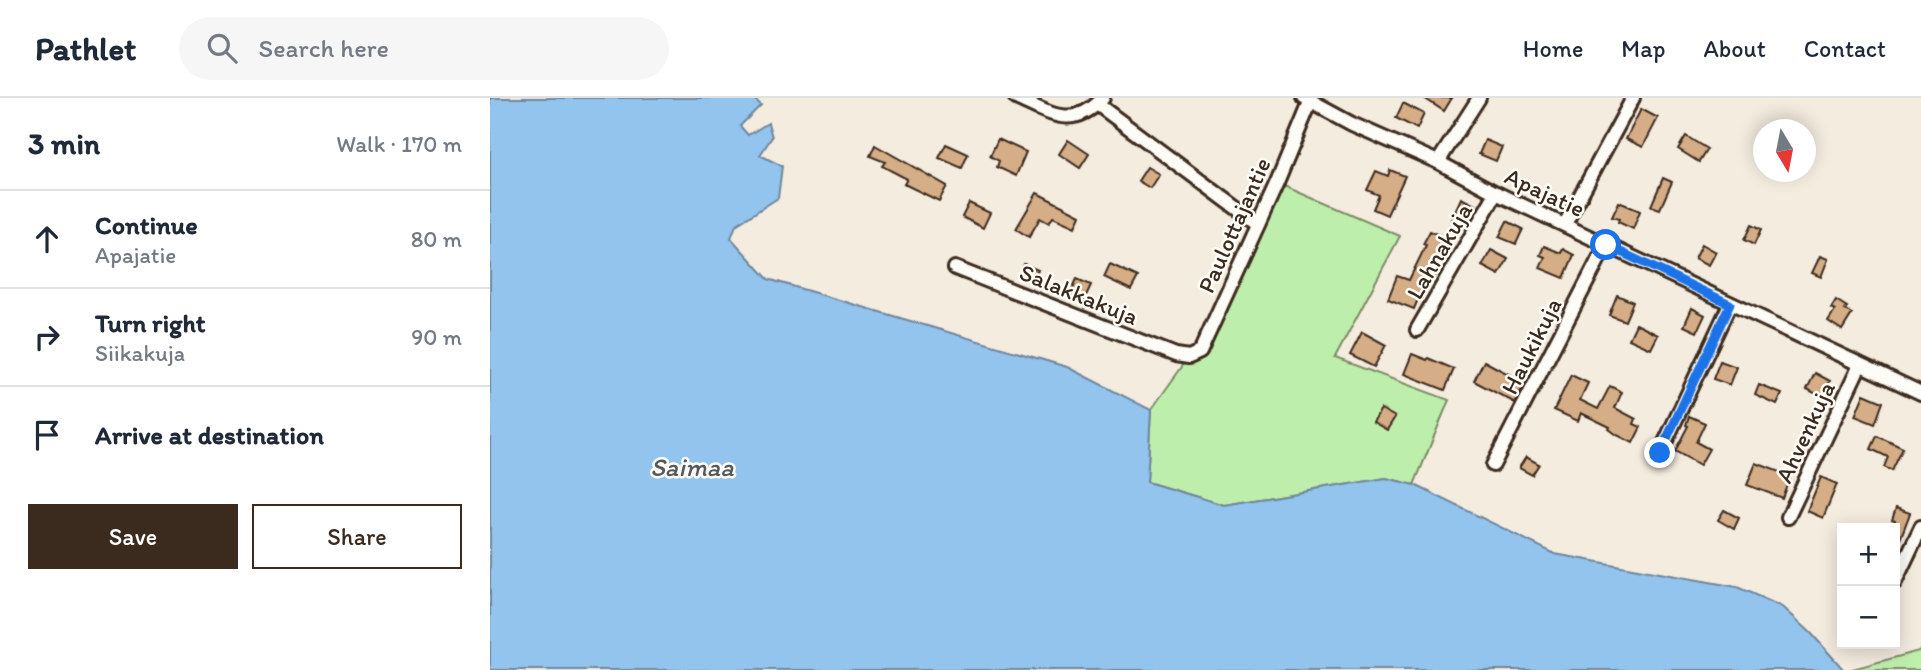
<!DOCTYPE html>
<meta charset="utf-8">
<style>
body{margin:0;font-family:Itim,sans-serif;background:#f6f6f7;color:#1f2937}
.controls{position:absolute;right:21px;bottom:21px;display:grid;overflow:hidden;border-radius:0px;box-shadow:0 4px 18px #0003}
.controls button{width:63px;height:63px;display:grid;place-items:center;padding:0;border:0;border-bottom:2px solid #e0e1e3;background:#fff;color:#1f2937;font:35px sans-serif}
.compass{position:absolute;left:1263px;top:21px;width:63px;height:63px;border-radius:50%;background:#fff;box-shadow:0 4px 18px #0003;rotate:170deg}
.stop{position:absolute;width:21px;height:21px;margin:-16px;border:5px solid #1a73e8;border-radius:50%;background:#fff}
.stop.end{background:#1a73e8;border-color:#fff;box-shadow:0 2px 7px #0008}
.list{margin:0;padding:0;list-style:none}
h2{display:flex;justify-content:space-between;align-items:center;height:91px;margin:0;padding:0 28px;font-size:30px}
h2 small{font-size:23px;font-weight:400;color:#747a83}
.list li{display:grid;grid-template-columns:46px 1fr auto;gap:21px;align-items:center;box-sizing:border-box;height:98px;padding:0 28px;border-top:2px solid #e0e1e3}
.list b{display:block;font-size:26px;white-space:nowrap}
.list p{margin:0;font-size:23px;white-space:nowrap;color:#747a83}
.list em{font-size:23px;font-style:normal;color:#747a83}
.actions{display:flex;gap:14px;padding:21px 28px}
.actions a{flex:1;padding:16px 0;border:2px solid #3b2a1e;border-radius:0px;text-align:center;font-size:24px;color:#3b2a1e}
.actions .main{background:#3b2a1e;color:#fff}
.icon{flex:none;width:38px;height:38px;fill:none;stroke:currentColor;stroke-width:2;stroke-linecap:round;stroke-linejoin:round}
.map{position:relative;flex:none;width:1431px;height:572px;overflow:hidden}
header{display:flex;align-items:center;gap:42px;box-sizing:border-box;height:98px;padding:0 35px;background:#fff;border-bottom:2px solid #e0e1e3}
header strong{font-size:33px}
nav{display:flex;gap:38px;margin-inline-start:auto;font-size:24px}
.search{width:490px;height:63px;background:#f6f6f7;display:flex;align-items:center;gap:18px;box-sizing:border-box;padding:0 24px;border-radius:38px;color:#747a83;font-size:26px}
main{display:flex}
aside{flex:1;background:#fff}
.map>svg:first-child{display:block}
</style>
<header>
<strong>Pathlet</strong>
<div class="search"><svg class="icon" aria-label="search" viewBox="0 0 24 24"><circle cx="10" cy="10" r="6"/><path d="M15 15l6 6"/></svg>Search here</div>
<nav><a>Home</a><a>Map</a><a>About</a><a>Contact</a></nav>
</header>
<main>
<aside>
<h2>3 min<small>Walk · 170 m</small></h2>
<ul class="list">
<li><svg class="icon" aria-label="ahead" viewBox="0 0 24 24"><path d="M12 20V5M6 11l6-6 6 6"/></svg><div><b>Continue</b><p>Apajatie</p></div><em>80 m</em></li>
<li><svg class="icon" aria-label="right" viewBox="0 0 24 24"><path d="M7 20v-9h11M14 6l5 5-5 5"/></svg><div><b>Turn right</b><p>Siikakuja</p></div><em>90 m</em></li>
<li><svg class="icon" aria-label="arrive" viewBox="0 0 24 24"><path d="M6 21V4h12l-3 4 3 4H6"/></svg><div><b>Arrive at destination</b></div></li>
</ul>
<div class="actions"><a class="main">Save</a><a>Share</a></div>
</aside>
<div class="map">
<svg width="1431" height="572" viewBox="0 0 1431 572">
<rect width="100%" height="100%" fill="#f5ece0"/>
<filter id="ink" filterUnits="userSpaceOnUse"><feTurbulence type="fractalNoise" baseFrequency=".0143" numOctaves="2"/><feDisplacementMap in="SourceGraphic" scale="14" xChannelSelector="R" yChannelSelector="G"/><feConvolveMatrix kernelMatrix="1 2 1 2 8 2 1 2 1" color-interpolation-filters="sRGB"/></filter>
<g filter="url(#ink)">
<!-- green -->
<g fill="#beeeac" stroke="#7c8c65" stroke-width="2">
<polygon points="787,85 910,138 845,260 959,302 924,387 896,380 734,407 657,384 661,312 699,259 710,254"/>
<polygon points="1431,549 1431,572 1359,572 1429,553"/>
</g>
<!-- water -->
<polygon fill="#92c4ee" stroke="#6f869b" stroke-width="2" points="0,0 263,0 271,7 250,28 258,37 278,25 282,39 270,57 292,68 288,100 246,127 241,140 278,181 577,269 661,312 657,384 734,407 896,380 925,387 1065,456 1247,489 1293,509 1321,535 1354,572 0,572"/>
<!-- building -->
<g fill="#d5ad86" stroke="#3b2a1e" stroke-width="2">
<polygon points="934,0 962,0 954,13"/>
<polygon points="913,5 934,16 927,31 906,20"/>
<polygon points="1151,11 1168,20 1153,49 1136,41"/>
<polygon points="1196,38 1217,51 1209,64 1188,51"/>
<polygon points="508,41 536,54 526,78 507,69 509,63 500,58"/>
<polygon points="578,42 599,56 590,70 569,56"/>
<polygon points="995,42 1012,49 1006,63 989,56"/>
<polygon points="456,46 478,56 472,70 449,60"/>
<polygon points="385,47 457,88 449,103 414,86 417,81 392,68 395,64 380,58"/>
<polygon points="657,69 669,76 660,90 648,83"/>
<polygon points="900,72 915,78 897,117 883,111 889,97 877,92 886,73 898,78"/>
<polygon points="1173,80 1182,84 1170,111 1161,108"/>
<polygon points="547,95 590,117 585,129 563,119 559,125 550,120 539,139 526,131"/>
<polygon points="971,100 985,107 976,128 961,122"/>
<polygon points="1129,104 1150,113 1143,131 1128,124 1129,121 1122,119"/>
<polygon points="479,105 500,115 493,130 472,119"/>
<polygon points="1017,123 1033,131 1026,146 1009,139"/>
<polygon points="1261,127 1271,132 1264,147 1254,142"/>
<polygon points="940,133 961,143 942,182 937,179 924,211 898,201 907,178 919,182 936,147 933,146"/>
<polygon points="1212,146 1226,154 1219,167 1205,160"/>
<polygon points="1054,148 1071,155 1073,151 1084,157 1074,180 1050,170 1055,159 1050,157"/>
<polygon points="1001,152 1018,161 1009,177 992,168"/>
<polygon points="1330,158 1338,161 1331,179 1322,175"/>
<polygon points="534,166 548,172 543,184 529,178"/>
<polygon points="620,166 648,179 641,192 614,179"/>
<polygon points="587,181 601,187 594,202 580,196"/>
<polygon points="1127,197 1143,204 1135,223 1119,217"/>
<polygon points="1346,202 1357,209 1355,212 1362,216 1352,232 1338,223 1345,212 1341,210"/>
<polygon points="1202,210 1215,217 1207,234 1194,228"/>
<polygon points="1146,226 1168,237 1161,251 1139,241"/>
<polygon points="872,234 896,247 884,269 860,257"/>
<polygon points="922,256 937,262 938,260 964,271 955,292 914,276"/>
<polygon points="994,263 1035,285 1025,305 984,283"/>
<polygon points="1230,263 1247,269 1240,287 1223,281"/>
<polygon points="1325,275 1340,283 1332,299 1317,291"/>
<polygon points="1081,277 1098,285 1090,302 1108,311 1120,288 1132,294 1125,310 1146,321 1144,326 1151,329 1143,345 1127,337 1119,331 1120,329 1091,315 1088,323 1064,312"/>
<polygon points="1269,287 1292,296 1287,307 1265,297"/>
<polygon points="1374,296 1393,304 1385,326 1365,318"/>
<polygon points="891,311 905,319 897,332 883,324"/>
<polygon points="1199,318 1215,325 1206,344 1219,351 1210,367 1185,353 1198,328 1196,327"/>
<polygon points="1387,338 1413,350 1402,373 1394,369 1398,359 1381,351"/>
<polygon points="1036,359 1049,366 1042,377 1029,370"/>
<polygon points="1266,365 1300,378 1292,400 1257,387"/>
<polygon points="1331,379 1347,386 1333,420 1317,413"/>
<polygon points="1406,410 1420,415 1406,452 1405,423 1402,422"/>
<polygon points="1234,412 1249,420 1244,431 1228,422"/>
</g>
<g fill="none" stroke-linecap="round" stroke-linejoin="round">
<defs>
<g id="minor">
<path d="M 526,0 C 560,15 582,33 613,0"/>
<polyline points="814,0 862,26 948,64 1006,95 1431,295"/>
<polyline points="607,6 768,126"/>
<polyline points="948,64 989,0"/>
<polyline points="1075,126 1143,0"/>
<polyline points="465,170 686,257 699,259 710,254 787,85 820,5"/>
<polyline points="927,232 1006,95"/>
<polyline points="1170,355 1240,206"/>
<polyline points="1003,367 1116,147"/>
<polyline points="1298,419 1370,267"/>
<polyline points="1405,484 1431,429"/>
</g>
</defs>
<!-- minor casing -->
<use href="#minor" stroke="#3b2a1e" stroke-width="18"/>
<!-- minor -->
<use href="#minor" stroke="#fdfcf7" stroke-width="12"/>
</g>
</g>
<g fill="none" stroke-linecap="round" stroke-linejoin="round" filter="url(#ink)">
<!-- route -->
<polyline stroke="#1a73e8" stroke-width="9" points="1116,147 1240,206 1170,355"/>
</g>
<g text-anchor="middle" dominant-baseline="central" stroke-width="5" stroke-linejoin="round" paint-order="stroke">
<!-- street labels -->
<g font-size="24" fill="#3b2a1e" stroke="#fdfcf7">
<text transform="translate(1055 94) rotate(25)">Apajatie</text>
<text transform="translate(744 127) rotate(-66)">Paulottajantie</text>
<text transform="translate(949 153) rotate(-60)">Lahnakuja</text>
<text transform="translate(589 196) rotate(22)">Salakkakuja</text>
<text transform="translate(1041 248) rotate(-63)">Haukikuja</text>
<text transform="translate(1315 334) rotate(-65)">Ahvenkuja</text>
</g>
<!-- water labels -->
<g font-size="26" font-style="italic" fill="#55585c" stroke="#fdfcf7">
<text x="202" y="369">Saimaa</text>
</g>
</g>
</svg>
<div class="controls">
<button>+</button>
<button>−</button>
</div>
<svg class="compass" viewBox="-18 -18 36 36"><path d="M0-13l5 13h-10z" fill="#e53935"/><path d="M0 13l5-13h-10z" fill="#747a83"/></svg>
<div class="stop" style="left:1116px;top:147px"></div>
<div class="stop end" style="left:1170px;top:355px"></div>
</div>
</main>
